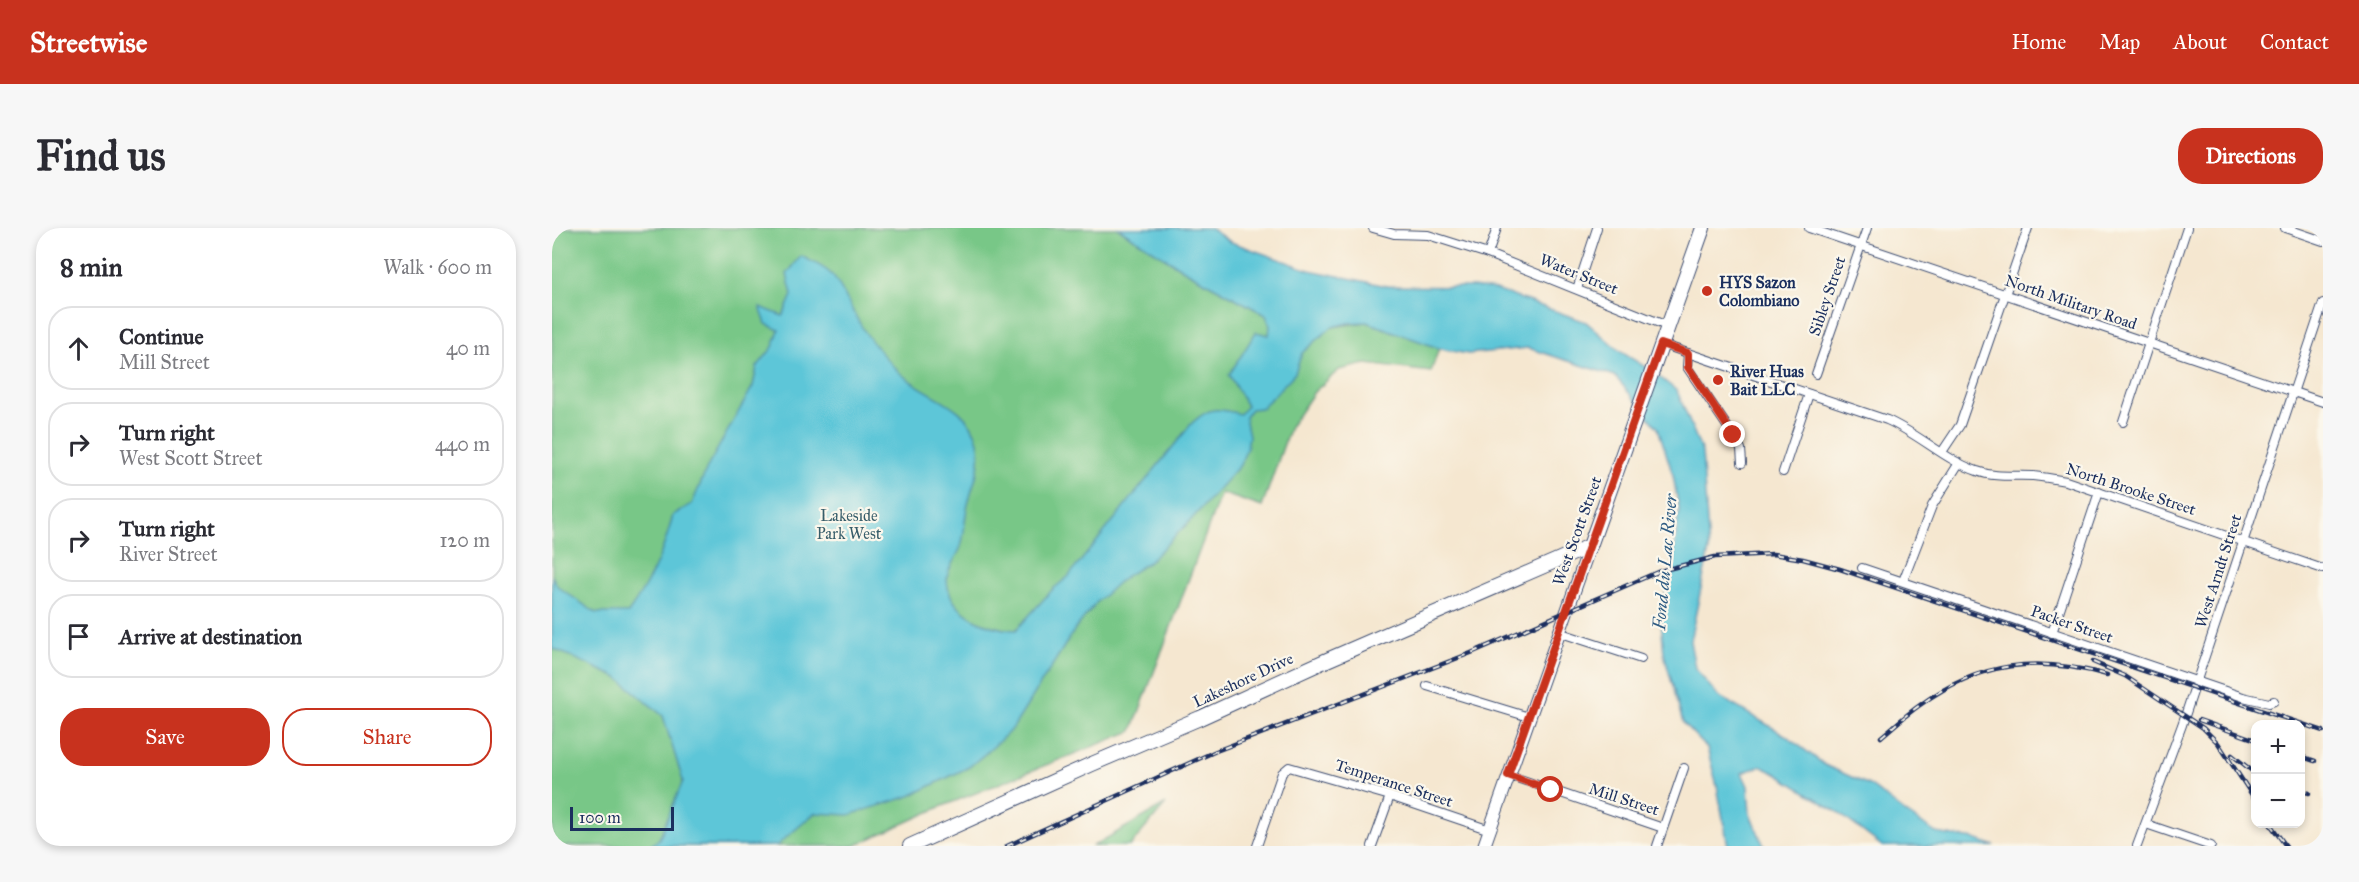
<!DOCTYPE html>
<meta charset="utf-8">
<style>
body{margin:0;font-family:"IM FELL Great Primer",serif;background:#f7f7f7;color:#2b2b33}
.controls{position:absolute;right:18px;bottom:18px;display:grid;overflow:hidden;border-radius:12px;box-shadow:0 3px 9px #0003}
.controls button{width:54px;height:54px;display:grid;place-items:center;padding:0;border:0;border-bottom:2px solid #e1e1e2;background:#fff;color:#2b2b33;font:30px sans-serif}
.scale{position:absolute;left:18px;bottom:15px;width:104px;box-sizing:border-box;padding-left:6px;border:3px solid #1b2f5e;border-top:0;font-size:16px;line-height:21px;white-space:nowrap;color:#1b2f5e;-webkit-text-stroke:4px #fbf7ec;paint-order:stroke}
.stop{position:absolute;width:18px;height:18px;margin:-14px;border:4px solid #c8321e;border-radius:50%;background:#fff}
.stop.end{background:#c8321e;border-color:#fff;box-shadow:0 2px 6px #0008}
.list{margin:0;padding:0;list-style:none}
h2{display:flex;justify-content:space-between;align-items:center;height:78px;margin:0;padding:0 24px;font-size:26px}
h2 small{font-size:20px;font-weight:400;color:#7c7c81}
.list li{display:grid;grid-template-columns:39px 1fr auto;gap:18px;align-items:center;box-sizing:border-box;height:84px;margin:0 12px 12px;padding:0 12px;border:2px solid #e1e1e2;border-radius:24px}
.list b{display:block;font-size:22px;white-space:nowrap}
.list p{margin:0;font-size:20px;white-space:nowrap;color:#7c7c81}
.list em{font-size:20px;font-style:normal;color:#7c7c81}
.actions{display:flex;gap:12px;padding:18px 24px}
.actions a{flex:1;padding:14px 0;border:2px solid #c8321e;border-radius:24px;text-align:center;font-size:21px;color:#c8321e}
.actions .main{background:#c8321e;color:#fff}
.icon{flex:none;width:33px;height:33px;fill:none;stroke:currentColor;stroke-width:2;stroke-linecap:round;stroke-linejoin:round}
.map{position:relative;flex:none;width:1771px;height:618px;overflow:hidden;border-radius:24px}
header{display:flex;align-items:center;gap:36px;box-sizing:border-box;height:84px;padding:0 30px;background:#c8321e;color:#fff}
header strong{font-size:28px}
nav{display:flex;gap:33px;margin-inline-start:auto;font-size:21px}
.intro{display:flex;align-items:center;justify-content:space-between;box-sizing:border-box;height:144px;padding:0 36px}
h1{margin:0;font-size:42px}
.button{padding:15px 27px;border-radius:24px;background:#c8321e;color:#fff;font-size:21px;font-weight:700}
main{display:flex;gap:36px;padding:0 36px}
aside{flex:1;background:#fff;border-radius:24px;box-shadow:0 3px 9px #0003}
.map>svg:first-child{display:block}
</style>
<header>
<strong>Streetwise</strong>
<nav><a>Home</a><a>Map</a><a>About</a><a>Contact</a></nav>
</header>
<div class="intro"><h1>Find us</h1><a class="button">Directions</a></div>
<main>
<aside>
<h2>8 min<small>Walk · 600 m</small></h2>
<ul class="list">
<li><svg class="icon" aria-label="ahead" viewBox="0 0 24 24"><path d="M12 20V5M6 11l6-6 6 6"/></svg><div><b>Continue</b><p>Mill Street</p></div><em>40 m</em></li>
<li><svg class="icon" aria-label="right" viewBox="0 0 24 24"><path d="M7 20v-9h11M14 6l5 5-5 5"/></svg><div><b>Turn right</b><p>West Scott Street</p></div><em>440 m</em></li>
<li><svg class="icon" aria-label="right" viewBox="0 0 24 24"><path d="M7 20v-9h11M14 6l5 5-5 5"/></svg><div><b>Turn right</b><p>River Street</p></div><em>120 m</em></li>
<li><svg class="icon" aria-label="arrive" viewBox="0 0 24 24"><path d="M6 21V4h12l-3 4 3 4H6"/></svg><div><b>Arrive at destination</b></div></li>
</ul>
<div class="actions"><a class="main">Save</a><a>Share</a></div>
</aside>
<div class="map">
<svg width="1771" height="618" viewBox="0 0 1771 618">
<rect width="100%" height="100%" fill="#fbf7ec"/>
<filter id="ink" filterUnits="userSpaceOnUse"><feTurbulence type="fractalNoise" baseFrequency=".0167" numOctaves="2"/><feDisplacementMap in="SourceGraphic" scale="12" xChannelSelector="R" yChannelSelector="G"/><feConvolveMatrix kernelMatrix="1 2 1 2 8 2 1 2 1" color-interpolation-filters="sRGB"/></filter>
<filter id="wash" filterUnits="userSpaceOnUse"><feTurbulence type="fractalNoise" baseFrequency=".008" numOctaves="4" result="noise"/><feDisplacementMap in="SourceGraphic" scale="24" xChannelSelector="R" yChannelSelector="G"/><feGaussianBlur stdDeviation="1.35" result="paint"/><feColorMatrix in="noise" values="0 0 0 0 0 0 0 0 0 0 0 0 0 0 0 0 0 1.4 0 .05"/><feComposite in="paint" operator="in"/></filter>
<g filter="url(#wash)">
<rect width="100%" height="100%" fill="#f5e7d0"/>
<!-- green -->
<g fill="#78c787" stroke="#4a7b72" stroke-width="1.5">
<polygon points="0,0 566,0 632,42 714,87 780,99 815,94 887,120 879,144 814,136 787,142 762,164 738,199 710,279 669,265 580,503 386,580 302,618 0,618"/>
<polygon points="614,576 578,618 541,618"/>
</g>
<!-- water -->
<path fill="#5dc6d8" stroke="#3c7a9b" stroke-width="1.5" d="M 566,0 L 658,0 L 679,14 L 757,42 L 835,58 L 921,59 L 944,62 L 1034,94 L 1069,124 L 1100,143 L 1125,163 L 1150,224 L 1157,322 L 1138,413 L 1143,440 L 1166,468 L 1233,507 L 1273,537 L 1319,558 L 1354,585 L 1384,605 L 1422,611 L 1443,618 L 1330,618 L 1284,583 L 1223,545 L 1208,538 L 1190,545 L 1196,558 L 1198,586 L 1212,618 L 1176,618 L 1165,558 L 1155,520 L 1131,495 L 1112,426 L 1108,381 L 1119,349 L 1127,281 L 1121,247 L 1106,200 L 1063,148 L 976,120 L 916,126 L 889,121 L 815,94 L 797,95 L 780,99 L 750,125 L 743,145 L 710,180 L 699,181 L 693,189 L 697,208 L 695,220 L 688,237 L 638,293 L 597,334 L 571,350 L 545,374 L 523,401 L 461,500 L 441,519 L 417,539 L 358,568 L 297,587 L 263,585 L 224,618 L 98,618 L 107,611 L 131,553 L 111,488 L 66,450 L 0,420 L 0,348 L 6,359 L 44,385 L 76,385 C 99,352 111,326 121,287 L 140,276 L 156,238 L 201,158 L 205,139 L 221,119 L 227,102 L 214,96 L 208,79 L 231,88 L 240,67 L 235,46 L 249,28 C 258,33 273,39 280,47 C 291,60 298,79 307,94 C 317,112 332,129 347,144 C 373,169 416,174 426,214 C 432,236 419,260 415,281 C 412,294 413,309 408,321 C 404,330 396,340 395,350 C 395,385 435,401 464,402 L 501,361 L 516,349 L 640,195 C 658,178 665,180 688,186 L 695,178 L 677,147 L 704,104 L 717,107 L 718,98 L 714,87 L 632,42 Z"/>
</g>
<g filter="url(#ink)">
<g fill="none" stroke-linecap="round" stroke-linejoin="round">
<defs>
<g id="street">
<polyline points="821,0 842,6 876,7 936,26 1115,98"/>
<polyline points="1257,0 1771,174"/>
<polyline points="1733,0 1771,13"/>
<polyline points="936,26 945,0"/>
<polyline points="1025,61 1045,0"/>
<path d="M 1109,116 L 1335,192 C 1367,206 1393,232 1425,243 C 1443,250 1462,247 1481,248 C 1492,249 1503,251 1514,253 L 1771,341"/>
<polyline points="1136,125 1135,139 1181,207 1189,221 1190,235"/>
<polyline points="1264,146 1315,0"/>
<polyline points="1571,194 1635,0"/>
<polyline points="1390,224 1408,197 1476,0"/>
<polyline points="1231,244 1257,166"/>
<polyline points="1310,340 1691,469 1717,475 1722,473"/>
<polyline points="1351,353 1380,278 1407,235"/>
<polyline points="1006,404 1089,431"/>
<polyline points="1500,405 1547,264"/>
<polyline points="875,458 977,489"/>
<polyline points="956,547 1111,600"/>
<polyline points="1594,596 1659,618"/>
<polyline points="705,618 730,545 737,539 838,568 938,602"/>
<polyline points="820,618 838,568"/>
<polyline points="1105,618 1132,540"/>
<polyline points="1585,618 1630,497 1771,75"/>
</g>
<polyline id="secondary" points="932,618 1038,318"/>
<polyline id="primary" points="358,618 540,536 648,490 775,432 1038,318 1151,0"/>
</defs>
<!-- street casing -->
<use href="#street" stroke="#3c4b6f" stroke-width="10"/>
<!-- secondary casing -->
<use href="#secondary" stroke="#3c4b6f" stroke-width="14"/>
<!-- primary casing -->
<use href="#primary" stroke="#3c4b6f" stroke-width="16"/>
<!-- street -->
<use href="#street" stroke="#fff" stroke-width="8"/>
<!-- secondary -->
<use href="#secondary" stroke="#fff" stroke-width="12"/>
<!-- primary -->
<use href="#primary" stroke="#fff" stroke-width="14"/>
<defs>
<g id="rail">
<polyline points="1541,434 1573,448 1651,500 1666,515 1704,573"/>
<polyline points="1647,492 1704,512"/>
<path d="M 1329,509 C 1342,498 1355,486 1368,477 C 1428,433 1486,428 1555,447"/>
<polyline points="1680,527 1704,546"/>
<polyline points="1748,528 1763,533"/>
<polyline points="1748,562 1757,565"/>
<polyline points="1718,596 1734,618"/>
<polyline points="455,618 664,523 919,425 1108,343 1163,329 1221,326 1251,331 1288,341 1771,503"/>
</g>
</defs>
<!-- rail casing -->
<use href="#rail" stroke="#1b2f5e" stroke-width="4.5"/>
<!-- rail -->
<use href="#rail" stroke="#fbf7ec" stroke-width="2" stroke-dasharray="7" stroke-linecap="butt"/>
</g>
</g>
<g fill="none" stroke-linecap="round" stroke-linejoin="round" filter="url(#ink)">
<!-- route -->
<polyline stroke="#c8321e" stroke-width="8" points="999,562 956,547 1109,116 1136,125 1136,139 1181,207"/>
</g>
<!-- markers -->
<g fill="#c8321e" stroke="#fbf7ec" stroke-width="2">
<circle cx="1155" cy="63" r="6"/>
<circle cx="1166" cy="152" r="6"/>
</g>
<g text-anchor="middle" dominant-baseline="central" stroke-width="4.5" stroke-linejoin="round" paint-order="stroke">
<!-- street labels -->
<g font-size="16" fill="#1b2f5e" stroke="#fbf7ec">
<text transform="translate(1027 46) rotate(22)">Water Street</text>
<text transform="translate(1275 68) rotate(-71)">Sibley Street</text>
<text transform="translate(1519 74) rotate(19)">North Military Road</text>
<text transform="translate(1579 261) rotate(18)">North Brooke Street</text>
<text transform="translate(1025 303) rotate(-70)">West Scott Street</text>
<text transform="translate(1666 343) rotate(-72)">West Arndt Street</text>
<text transform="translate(1520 396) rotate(19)">Packer Street</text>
<text transform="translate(691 452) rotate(-25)">Lakeshore Drive</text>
<text transform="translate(842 555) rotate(18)">Temperance Street</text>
<text transform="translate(1072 571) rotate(18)">Mill Street</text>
</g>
<!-- poi labels -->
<g font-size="16" font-weight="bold" fill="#1b2f5e" stroke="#fbf7ec" text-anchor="start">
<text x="1167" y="54">HYS Sazon<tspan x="1167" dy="18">Colombiano</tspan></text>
<text x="1178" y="143">River Huas<tspan x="1178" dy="18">Bait LLC</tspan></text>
</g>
<!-- park labels -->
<g font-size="16" fill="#375d6a" stroke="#fbf7ec">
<text x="297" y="287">Lakeside<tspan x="297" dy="18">Park West</tspan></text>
</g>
<!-- water labels -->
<g font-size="18" font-style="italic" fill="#2f5c83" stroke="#fbf7ec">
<text transform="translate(1113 334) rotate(-85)">Fond du Lac River</text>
</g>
</g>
</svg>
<div class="controls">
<button>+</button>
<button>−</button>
</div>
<div class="scale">100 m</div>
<div class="stop" style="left:999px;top:562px"></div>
<div class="stop end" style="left:1181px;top:207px"></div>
</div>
</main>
